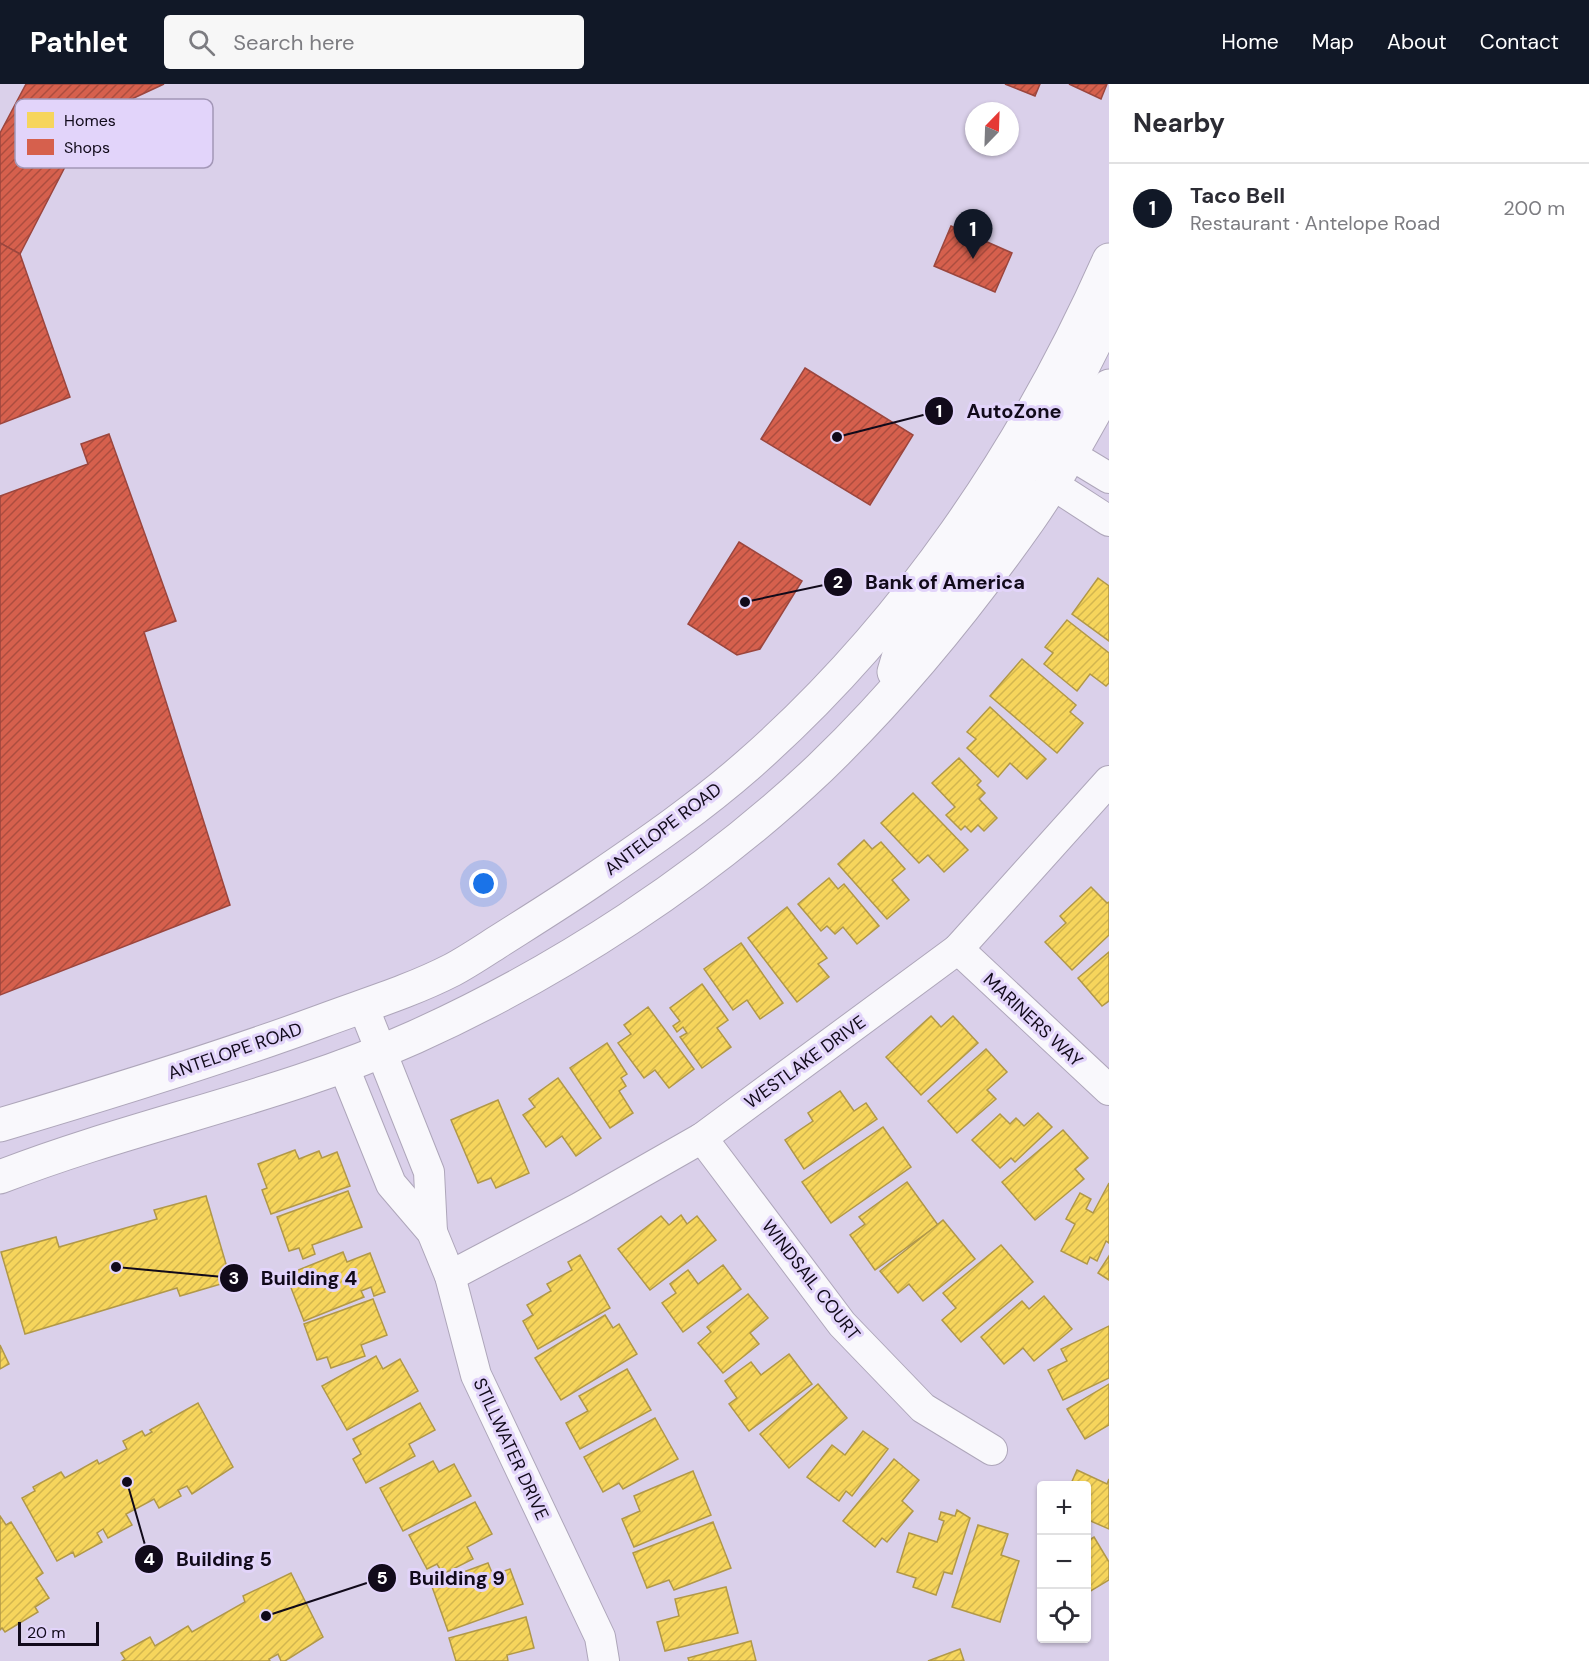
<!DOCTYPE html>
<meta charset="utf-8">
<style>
body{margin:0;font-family:"DM Sans",sans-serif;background:#f7f7f7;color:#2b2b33}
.controls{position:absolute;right:18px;bottom:18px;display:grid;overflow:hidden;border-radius:6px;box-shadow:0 2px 4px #0004}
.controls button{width:54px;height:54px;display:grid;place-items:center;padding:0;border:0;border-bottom:2px solid #e1e1e2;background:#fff;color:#2b2b33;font:30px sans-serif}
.compass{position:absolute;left:965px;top:18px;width:54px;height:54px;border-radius:50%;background:#fff;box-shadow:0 2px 4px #0004;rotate:23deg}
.scale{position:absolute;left:18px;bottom:15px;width:81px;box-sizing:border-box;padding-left:6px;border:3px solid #110a1a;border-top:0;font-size:16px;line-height:21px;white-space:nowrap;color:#110a1a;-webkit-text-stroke:4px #e2d4fa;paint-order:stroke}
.you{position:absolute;left:484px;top:800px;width:21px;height:21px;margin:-15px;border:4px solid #fff;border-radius:50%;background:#1a73e8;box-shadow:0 0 0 9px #1a73e833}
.badge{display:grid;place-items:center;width:39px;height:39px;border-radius:50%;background:#111827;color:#fff;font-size:20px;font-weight:700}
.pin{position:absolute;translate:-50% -50px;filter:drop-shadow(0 2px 3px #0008)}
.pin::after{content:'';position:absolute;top:32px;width:21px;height:18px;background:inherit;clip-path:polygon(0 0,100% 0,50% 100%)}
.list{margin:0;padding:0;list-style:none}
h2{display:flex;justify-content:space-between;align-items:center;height:78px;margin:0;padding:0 24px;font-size:26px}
h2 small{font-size:20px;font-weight:400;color:#7c7c81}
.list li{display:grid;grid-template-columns:39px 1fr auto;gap:18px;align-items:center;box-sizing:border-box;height:90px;padding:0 24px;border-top:2px solid #e1e1e2}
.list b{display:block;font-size:22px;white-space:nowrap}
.list p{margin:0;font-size:20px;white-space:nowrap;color:#7c7c81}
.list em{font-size:20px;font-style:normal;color:#7c7c81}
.icon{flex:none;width:33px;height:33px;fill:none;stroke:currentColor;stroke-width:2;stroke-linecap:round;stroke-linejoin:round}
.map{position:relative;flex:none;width:1109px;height:1577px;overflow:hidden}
header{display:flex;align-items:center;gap:36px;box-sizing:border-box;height:84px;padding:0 30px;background:#111827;color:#fff}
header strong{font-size:28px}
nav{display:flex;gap:33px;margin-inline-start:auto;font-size:21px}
.search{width:420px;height:54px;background:#f7f7f7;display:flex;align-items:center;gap:15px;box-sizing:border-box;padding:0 21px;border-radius:6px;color:#7c7c81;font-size:22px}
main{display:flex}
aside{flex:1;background:#fff}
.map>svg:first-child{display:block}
</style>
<header>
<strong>Pathlet</strong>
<div class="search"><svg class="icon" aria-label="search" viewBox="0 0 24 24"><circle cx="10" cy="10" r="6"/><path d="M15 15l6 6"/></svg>Search here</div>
<nav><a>Home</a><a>Map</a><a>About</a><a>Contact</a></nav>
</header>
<main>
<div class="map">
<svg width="1109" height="1577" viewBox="0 0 1109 1577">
<defs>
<pattern id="homes-hatch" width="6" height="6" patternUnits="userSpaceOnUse" patternTransform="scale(1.5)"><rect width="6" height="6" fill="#f6d55c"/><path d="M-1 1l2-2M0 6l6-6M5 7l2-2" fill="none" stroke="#d2b64f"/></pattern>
<pattern id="shops-hatch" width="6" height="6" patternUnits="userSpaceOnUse" patternTransform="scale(1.5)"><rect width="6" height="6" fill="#d6604d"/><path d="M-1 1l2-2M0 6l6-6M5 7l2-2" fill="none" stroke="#ac4d3f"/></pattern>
</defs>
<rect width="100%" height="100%" fill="#dad0ea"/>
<!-- homes -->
<g fill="url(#homes-hatch)" stroke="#b19848" stroke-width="1.5">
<polygon points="1098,494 1109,502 1109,557 1072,530"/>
<polygon points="1067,536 1109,569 1109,599 1106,602 1090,590 1077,607 1044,580 1053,569 1045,563"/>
<polygon points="1022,575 1076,621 1070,628 1083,639 1057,669 990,612"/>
<polygon points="990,623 1046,675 1027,695 1010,679 998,693 967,664 976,655 967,648"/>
<polygon points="959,674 981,697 977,701 985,709 979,715 997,734 984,747 978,741 971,748 965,742 961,746 946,731 955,723 932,699"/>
<polygon points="913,709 968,766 944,788 928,771 919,779 881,739"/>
<polygon points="864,756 872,765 881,758 905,785 892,796 909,816 887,835 838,780"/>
<polygon points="829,794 838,805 844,800 879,842 857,860 843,843 835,850 827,842 821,847 798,820"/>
<polygon points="1091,803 1107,819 1109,818 1109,851 1072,886 1045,858 1066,839 1060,832"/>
<polygon points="787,823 827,874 818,880 829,893 797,918 748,854"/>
<polygon points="741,859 783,919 760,935 747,916 733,926 704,885"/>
<polygon points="1109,868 1109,917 1102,922 1078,894"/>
<polygon points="702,900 728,936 717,944 731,963 702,984 680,953 687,949 683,943 677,948 673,942 680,937 670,924"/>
<polygon points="648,923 694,985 669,1004 655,986 644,994 618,959 631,950 624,941"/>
<polygon points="931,932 941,943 953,932 978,959 921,1011 886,973"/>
<polygon points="607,959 627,990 621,994 626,1002 619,1007 633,1029 610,1044 570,984"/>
<polygon points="986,965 1007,988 987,1006 996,1015 957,1049 928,1017"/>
<polygon points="558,994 601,1054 576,1072 562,1052 546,1063 523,1031 535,1023 529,1015"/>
<polygon points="840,1007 854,1027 866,1019 877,1035 804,1085 785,1056 813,1037 808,1029"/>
<polygon points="498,1016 529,1089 496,1104 491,1094 478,1099 451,1036"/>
<polygon points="1038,1029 1052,1043 1015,1078 1011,1074 1000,1084 972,1056 1000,1030 1010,1040 1016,1034 1024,1042"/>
<polygon points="883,1043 911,1083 831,1139 802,1098"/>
<polygon points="1063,1046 1088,1074 1075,1085 1084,1095 1035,1136 1002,1098"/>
<polygon points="295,1066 299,1075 319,1067 322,1074 337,1068 350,1102 271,1130 262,1106 267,1104 258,1080"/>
<polygon points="907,1098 938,1141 875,1186 850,1151 865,1140 859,1133"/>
<polygon points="1109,1099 1109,1159 1106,1157 1097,1177 1090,1173 1087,1180 1061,1167 1075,1140 1066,1135 1080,1109 1091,1115 1086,1125 1093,1129"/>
<polygon points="348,1107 362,1143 312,1161 315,1170 303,1175 299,1164 289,1167 277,1133"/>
<polygon points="206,1112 231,1197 180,1212 177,1204 25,1250 1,1168 56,1153 59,1163 157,1135 154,1126"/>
<polygon points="681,1131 687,1140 697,1132 716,1156 650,1206 618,1165 661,1132 669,1141"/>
<polygon points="943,1136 975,1175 923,1217 909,1200 898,1209 880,1187"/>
<polygon points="1001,1161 1033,1198 961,1258 942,1236 956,1224 943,1209"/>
<polygon points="343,1168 347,1178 370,1169 385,1208 374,1212 371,1203 361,1207 364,1213 304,1237 286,1191"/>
<polygon points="580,1171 610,1224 538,1265 523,1237 533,1231 527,1221 551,1207 547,1200 572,1186 568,1178"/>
<polygon points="1109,1172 1109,1196 1098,1189"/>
<polygon points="723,1181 741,1205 683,1248 662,1219 676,1209 670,1200 688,1186 698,1200"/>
<polygon points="748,1210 768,1234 750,1249 759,1260 723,1289 698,1259 711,1248 707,1243"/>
<polygon points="1044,1212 1072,1245 1034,1277 1023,1264 1004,1280 981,1253 1022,1217 1029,1225"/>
<polygon points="373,1215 387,1251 361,1261 365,1272 331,1284 327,1273 317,1276 304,1240"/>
<polygon points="605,1231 613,1244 619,1240 637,1270 561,1316 535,1274"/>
<polygon points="1109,1242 1109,1294 1063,1316 1048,1286 1067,1277 1061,1265"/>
<polygon points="0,1261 9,1280 0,1285"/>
<polygon points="789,1270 812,1300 749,1347 729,1320 737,1314 725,1297 751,1278 761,1291"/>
<polygon points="376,1272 383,1285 400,1275 418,1307 347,1346 322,1302"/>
<polygon points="627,1285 651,1326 580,1365 566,1339 588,1327 579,1312"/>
<polygon points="818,1300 847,1334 789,1384 760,1350"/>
<polygon points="1109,1300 1109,1341 1085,1355 1067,1325"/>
<polygon points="198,1319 233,1383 192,1410 187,1402 178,1406 181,1412 159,1424 154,1415 126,1430 132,1441 108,1454 103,1445 97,1449 102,1458 75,1473 73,1468 57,1477 22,1414 35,1407 33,1403 61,1388 65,1394 97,1376 99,1380 127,1365 123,1357 142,1347 145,1352 152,1348 150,1346"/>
<polygon points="420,1319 435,1346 409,1360 415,1372 366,1399 353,1375 361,1370 353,1355"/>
<polygon points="655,1334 678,1375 623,1405 619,1399 603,1408 584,1373"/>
<polygon points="863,1347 888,1365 852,1412 846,1407 839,1417 807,1393 832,1361 845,1371"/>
<polygon points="894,1375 919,1396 902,1417 913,1427 887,1458 882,1454 875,1463 843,1437"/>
<polygon points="433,1377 439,1388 454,1380 471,1412 403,1447 380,1404"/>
<polygon points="1077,1386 1107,1400 1109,1395 1109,1445 1086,1435 1086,1402 1070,1402"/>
<polygon points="693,1387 711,1431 634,1463 622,1435 640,1427 634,1412"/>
<polygon points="475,1418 492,1450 467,1463 473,1475 443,1490 437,1480 427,1485 409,1451"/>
<polygon points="957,1426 970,1434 952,1490 944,1488 936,1511 913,1503 916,1494 897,1488 909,1449 937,1458 944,1437 939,1435 941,1428 955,1432"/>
<polygon points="0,1432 6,1441 11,1438 43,1489 36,1494 49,1514 35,1523 38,1528 5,1548 2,1544 0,1546"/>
<polygon points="713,1438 731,1484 674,1506 669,1496 647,1504 633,1469"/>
<polygon points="978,1441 1008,1450 1001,1471 1019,1477 1000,1538 952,1523"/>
<polygon points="1094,1453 1109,1478 1109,1496 1089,1508 1086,1458"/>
<polygon points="488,1479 493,1491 510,1485 523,1520 448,1547 431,1500"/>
<polygon points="291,1489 323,1553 285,1577 281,1577 278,1570 269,1575 270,1577 122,1577 125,1575 121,1569 150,1553 155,1562 188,1542 192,1548 245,1518 243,1512"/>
<polygon points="726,1503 738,1549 665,1567 657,1538 679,1532 675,1515"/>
<polygon points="526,1533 534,1564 507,1571 508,1577 456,1577 449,1554"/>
<polygon points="751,1557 756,1577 689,1577 688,1574"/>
<polygon points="960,1565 964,1577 928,1577"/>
</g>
<!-- shops -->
<g fill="url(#shops-hatch)" stroke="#9b463e" stroke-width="1.5">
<polygon points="26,0 164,0 108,26 81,52 20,170 0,159 0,49"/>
<polygon points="1005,0 1040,0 1035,12"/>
<polygon points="1069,0 1107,0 1101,15"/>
<polygon points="951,142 1012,169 995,208 934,182"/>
<polygon points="0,159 20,170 70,313 0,340"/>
<polygon points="805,284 913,351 870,421 761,355"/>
<polygon points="109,350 176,537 144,548 230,821 0,911 0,412 88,380 81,360"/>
<polygon points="739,458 802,497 760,565 737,571 688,540"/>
</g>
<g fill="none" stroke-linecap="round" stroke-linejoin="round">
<defs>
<g id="street">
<polyline points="1071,371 1109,394"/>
<polyline points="1052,400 1109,437"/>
<polyline points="958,865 1109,1006"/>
<polyline points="363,922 429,1088 432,1148"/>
<polyline points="343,981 391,1100 432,1148 450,1192 476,1291 600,1553 604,1577"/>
<polyline points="702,1054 842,1240 923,1324 992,1366"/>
<polyline points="450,1192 579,1124 702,1054 958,865 1109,697"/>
</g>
<g id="secondary">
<polyline points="1052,400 1052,344 1109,231"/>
<polyline points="894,588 899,571 924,533 1016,405 1026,372 1023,349"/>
<path d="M 0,1041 C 108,1009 216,976 322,937 C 365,921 411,907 452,886 C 467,878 482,868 496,859 C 529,838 563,817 595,795 C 648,759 700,723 748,681 C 905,543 1025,366 1109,176"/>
<path d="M 0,1093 C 136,1040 282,1013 415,953 C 559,888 705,793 820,684 C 898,609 967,524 1029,436 C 1059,393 1084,347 1109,302"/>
</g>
</defs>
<!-- street casing -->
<use href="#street" stroke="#aea6ba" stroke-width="32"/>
<!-- secondary casing -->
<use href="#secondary" stroke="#aea6ba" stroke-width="35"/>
<!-- street -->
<use href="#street" stroke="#f9f8fc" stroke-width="30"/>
<!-- secondary -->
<use href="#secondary" stroke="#f9f8fc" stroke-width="33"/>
</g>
<g text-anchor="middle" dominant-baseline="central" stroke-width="6" stroke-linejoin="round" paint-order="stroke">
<!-- street labels -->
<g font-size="18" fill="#110a1a" stroke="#e2d4fa">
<text transform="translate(663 745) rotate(-37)">ANTELOPE ROAD</text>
<text transform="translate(1033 936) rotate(43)">MARINERS WAY</text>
<text transform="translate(235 967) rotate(-19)">ANTELOPE ROAD</text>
<text transform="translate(805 978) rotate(-36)">WESTLAKE DRIVE</text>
<text transform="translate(811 1196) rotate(52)">WINDSAIL COURT</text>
<text transform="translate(511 1365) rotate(65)">STILLWATER DRIVE</text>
</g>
</g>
<!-- legend -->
<rect x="15" y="15" width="198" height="69" rx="9" fill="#e2d4fa" stroke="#a397b7" stroke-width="1.5"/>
<rect x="27" y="28" width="27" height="16" fill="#f6d55c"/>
<rect x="27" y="55" width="27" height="16" fill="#d6604d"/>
<g font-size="16" fill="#110a1a">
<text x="64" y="42">Homes</text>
<text x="64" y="69">Shops</text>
</g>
<!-- callouts -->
<path fill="none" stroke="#110a1a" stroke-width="2" d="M837 353L939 327M745 518L838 498M116 1183L234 1194M127 1398L149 1475M266 1532L382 1494"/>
<g fill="#110a1a" stroke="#e2d4fa" stroke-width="2">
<circle cx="837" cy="353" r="6"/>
<circle cx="745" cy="518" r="6"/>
<circle cx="116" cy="1183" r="6"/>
<circle cx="127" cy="1398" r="6"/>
<circle cx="266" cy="1532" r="6"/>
<circle cx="939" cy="327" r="15"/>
<circle cx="838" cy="498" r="15"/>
<circle cx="234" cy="1194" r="15"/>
<circle cx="149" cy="1475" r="15"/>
<circle cx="382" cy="1494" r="15"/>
</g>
<g font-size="18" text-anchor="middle" font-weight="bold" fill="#fff">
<text x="939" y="333">1</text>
<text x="838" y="504">2</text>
<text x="234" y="1200">3</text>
<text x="149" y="1481">4</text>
<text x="382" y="1500">5</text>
</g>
<g font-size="20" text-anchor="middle" font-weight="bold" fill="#110a1a" stroke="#e2d4fa" stroke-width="6" stroke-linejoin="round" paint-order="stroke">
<text x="1014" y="334">AutoZone</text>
<text x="945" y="505">Bank of America</text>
<text x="309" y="1201">Building 4</text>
<text x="224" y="1482">Building 5</text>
<text x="457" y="1501">Building 9</text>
</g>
</svg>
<div class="controls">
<button>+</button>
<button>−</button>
<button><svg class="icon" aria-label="locate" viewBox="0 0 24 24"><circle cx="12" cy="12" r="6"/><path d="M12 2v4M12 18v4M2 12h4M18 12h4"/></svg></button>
</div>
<svg class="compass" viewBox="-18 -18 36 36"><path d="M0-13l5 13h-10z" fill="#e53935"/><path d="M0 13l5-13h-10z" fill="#7c7c81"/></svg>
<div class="scale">20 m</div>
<div class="you"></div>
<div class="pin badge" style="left:973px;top:175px">1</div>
</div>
<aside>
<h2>Nearby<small></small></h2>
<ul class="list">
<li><span class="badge">1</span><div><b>Taco Bell</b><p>Restaurant · Antelope Road</p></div><em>200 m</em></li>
</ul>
</aside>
</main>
